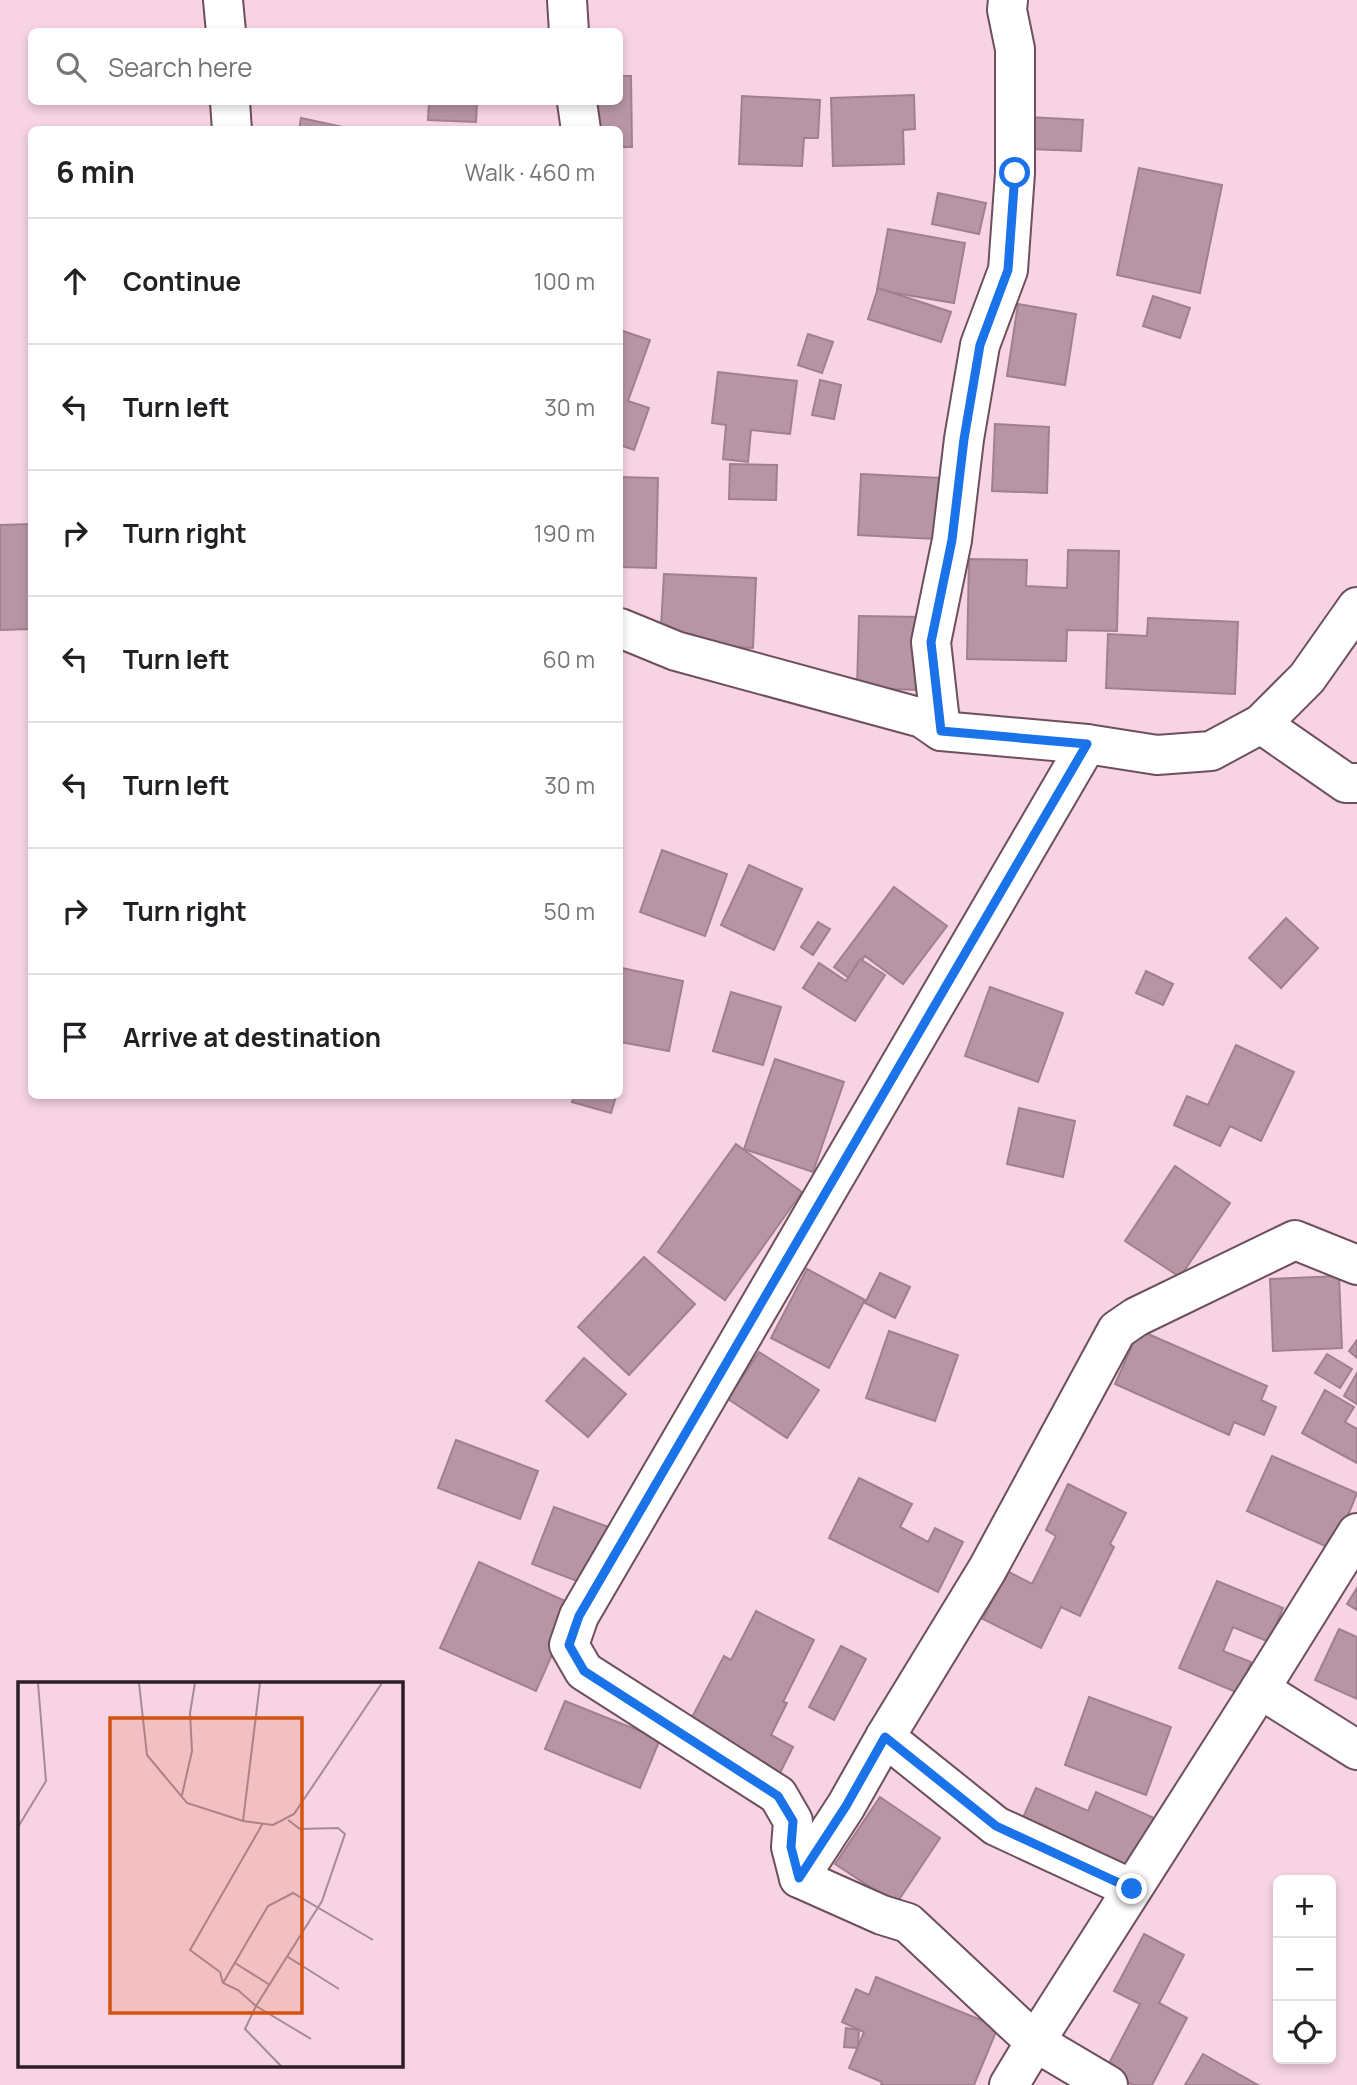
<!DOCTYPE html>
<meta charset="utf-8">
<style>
body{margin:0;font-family:Manrope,sans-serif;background:#f2f2f2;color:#202124}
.controls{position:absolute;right:21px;bottom:21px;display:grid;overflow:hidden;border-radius:10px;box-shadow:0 4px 10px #0003}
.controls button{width:63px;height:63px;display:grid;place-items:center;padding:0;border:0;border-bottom:2px solid #e0e0e0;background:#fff;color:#202124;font:35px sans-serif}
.stop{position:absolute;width:21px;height:21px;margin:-16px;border:5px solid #1a73e8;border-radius:50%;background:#fff}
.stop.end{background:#1a73e8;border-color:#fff;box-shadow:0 2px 7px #0008}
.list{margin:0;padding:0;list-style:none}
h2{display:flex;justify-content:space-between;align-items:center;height:91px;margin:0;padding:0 28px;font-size:30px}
h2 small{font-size:23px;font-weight:400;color:#757577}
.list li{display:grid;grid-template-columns:46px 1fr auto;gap:21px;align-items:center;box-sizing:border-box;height:126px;padding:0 28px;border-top:2px solid #e0e0e0}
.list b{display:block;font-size:26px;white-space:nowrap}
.list em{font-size:23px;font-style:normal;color:#757577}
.icon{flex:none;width:38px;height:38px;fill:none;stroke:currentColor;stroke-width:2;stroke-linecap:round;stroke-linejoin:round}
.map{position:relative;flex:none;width:1357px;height:2085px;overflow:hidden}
.search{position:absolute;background:#fff;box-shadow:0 4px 10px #0003;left:28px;top:28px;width:595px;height:77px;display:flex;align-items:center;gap:18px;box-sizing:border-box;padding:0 24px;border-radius:10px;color:#757577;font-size:26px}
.panel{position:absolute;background:#fff;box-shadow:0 4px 10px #0003;left:28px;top:126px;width:595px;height:973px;border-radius:10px}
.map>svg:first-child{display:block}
</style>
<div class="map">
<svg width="1357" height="2085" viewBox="0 0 1357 2085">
<rect width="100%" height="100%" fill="#f7d3e3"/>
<!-- building -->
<g fill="#b795a5" stroke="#a0808f" stroke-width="2">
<polygon points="620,76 631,76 632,147 620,147 620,130 595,130 594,102 620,102"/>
<polygon points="914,95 915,129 903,130 904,164 833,166 831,98"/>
<polygon points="742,96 820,100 818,138 804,138 802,166 739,164"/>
<polygon points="429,102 477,102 476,122 428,120"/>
<polygon points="1029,117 1083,120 1081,151 1029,149"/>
<polygon points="301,118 352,129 299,130"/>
<polygon points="1139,168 1222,185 1200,293 1117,275"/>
<polygon points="938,193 986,203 979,234 932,224"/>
<polygon points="888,229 965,243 954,303 877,290"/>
<polygon points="878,288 951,312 941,342 868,319"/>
<polygon points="1153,296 1190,308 1180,338 1143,326"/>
<polygon points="1018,304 1076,314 1065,385 1007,376"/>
<polygon points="620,330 650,340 628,401 649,408 634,450 620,445"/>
<polygon points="808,334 833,342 822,373 798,365"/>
<polygon points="718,372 797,381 790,434 751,430 748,462 723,459 726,425 712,423"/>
<polygon points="820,380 841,385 834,419 812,415"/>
<polygon points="995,424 1049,427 1047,493 992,491"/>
<polygon points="730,464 777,465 776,500 729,499"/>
<polygon points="861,474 940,478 936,539 858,535"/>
<polygon points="620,477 658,478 656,568 620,567"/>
<polygon points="32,524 32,629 0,630 0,525"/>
<polygon points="1068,550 1119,551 1117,631 1067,630 1066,661 967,659 969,559 1027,560 1026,586 1067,588"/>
<polygon points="664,574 756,578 753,648 660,644"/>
<polygon points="859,616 923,617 920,690 857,688"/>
<polygon points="1148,618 1238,622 1235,694 1106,688 1108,634 1147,636"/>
<polygon points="662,850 727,874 705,936 640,912"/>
<polygon points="749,865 802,889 774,950 721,925"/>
<polygon points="894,887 947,926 903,984 865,956 849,978 834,967"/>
<polygon points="1286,918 1318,948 1281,988 1249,958"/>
<polygon points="818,922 830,929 813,955 801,947"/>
<polygon points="860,959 885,975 855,1021 803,988 819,963 846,981"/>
<polygon points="622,968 683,981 669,1051 620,1042 620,980"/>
<polygon points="1146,971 1173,984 1163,1005 1136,993"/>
<polygon points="990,987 1063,1013 1038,1082 965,1056"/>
<polygon points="731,992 781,1007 763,1065 713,1051"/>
<polygon points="1236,1045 1294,1072 1261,1141 1230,1126 1220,1146 1174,1125 1187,1096 1208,1105"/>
<polygon points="775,1059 844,1082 813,1172 744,1149"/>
<polygon points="574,1096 616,1096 611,1113 572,1102"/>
<polygon points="1019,1108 1075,1121 1063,1177 1007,1164"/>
<polygon points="736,1144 802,1192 725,1300 658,1252"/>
<polygon points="1175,1166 1230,1203 1180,1277 1125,1241"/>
<polygon points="644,1257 695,1304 629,1375 578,1327"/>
<polygon points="807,1269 865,1300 829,1368 771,1338"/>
<polygon points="880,1273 910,1287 895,1318 865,1303"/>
<polygon points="1339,1276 1342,1348 1273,1351 1270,1279"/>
<polygon points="1139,1330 1267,1386 1261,1400 1276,1407 1264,1435 1234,1422 1229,1435 1115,1384"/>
<polygon points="889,1331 958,1355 935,1421 866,1398"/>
<polygon points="1357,1340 1357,1358 1349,1351"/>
<polygon points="759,1352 819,1390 787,1438 728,1399"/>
<polygon points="1327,1354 1352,1369 1340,1388 1315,1373"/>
<polygon points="584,1358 626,1394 588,1437 546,1401"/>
<polygon points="1357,1373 1357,1404 1344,1396"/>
<polygon points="1325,1390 1354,1407 1345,1422 1357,1429 1357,1463 1302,1433"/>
<polygon points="456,1440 538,1471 520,1519 438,1488"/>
<polygon points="1272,1456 1357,1493 1334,1550 1247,1511"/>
<polygon points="859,1478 912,1504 900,1527 928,1542 935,1528 963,1542 938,1592 829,1538"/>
<polygon points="1068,1484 1126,1513 1110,1544 1114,1547 1080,1616 1061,1607 1041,1648 983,1619 1007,1571 1032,1584 1056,1536 1046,1530"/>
<polygon points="554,1507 614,1529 593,1587 532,1564"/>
<polygon points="479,1562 574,1605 536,1691 440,1648"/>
<polygon points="1217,1581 1283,1608 1269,1642 1233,1627 1223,1651 1251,1662 1238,1693 1179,1668"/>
<polygon points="1357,1588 1357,1610 1347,1604"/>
<polygon points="756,1611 814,1640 783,1702 787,1703 771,1735 793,1747 778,1777 752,1764 756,1757 689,1723 724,1656 731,1660"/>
<polygon points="1339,1629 1357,1637 1357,1699 1315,1680"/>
<polygon points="841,1646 866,1659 834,1720 809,1707"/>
<polygon points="1089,1697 1171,1727 1146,1795 1065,1765"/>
<polygon points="565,1701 660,1739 640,1788 545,1749"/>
<polygon points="1036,1788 1088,1811 1096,1792 1154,1818 1128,1877 1018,1829"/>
<polygon points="880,1797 940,1838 896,1904 835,1864"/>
<polygon points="1144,1934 1184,1955 1159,2003 1187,2018 1152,2085 1133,2085 1105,2071 1140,2004 1114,1991"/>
<polygon points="876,1977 998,2027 974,2085 881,2085 882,2082 849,2068 864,2032 842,2022 856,1989 869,1995"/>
<polygon points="846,2028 859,2030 858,2048 844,2047"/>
<polygon points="1203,2054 1258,2085 1185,2085"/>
</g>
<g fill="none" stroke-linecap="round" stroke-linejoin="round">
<defs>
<g id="minor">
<polyline points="223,0 226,32"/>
<polyline points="567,0 569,32"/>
<polyline points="230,102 232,130"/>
<polyline points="577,102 581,130"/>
<polyline points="620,628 676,651 922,718 941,731 1087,744 1157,755 1211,751 1261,724 1307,678 1357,607"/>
<polyline points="1261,724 1346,783 1357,783"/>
<polyline points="941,731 931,642 952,540 964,439 980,345 1008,270 1015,173 1015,49 1007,10 1008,0"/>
<polyline points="1260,1689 1357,1750"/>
<polyline points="885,1737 996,1826 1132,1889"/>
<polyline points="799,1878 846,1806 885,1737 987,1570 1117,1330 1136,1317 1295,1240 1357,1265"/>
<polyline points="1009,2085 1035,2042 908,1923 882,1915 799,1878 791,1847 793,1821 778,1795 584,1671 569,1645 579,1616 1087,744"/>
<polyline points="1108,2085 1035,2042 1260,1689 1357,1533"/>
</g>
</defs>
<!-- minor casing -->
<use href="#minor" stroke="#6d4f5d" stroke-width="42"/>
<!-- minor -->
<use href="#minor" stroke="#fff" stroke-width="38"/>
</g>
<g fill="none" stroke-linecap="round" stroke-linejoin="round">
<!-- route -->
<polyline stroke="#1a73e8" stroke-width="9" points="1015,173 1008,270 980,345 964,439 952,540 931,642 941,731 1087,744 579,1616 569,1645 584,1671 778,1796 793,1821 791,1847 799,1878 846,1806 885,1737 996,1826 1132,1889"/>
</g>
<!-- overview -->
<g transform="translate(18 1682)">
<rect width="385" height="385" fill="#f7d3e3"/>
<path fill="none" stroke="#a58b97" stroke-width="2" d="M 121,1 L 129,73 L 169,121 L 225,139 L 255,143 L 276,132 L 364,1M 164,113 L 174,69 L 172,31 L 177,1M 270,138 L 282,147 L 320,146 L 327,152 L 304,219 L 238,324 L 293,357M 225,139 L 242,1M 245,141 L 172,268 L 202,290 L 205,301 L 220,308 L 238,324 L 227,347 L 263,384M 0,145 L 28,99 L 20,1M 270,275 L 321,307M 217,281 L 252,303M 205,301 L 250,224 L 275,211 L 355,258"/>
<path fill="#d5530e" fill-opacity="0.15" stroke="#d5530e" stroke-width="3.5" d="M 92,36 L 284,36 L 284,331 L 92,331 Z"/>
<rect width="385" height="385" fill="none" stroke="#2b1e24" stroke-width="3.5"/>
</g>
</svg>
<div class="controls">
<button>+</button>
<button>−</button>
<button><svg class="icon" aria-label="locate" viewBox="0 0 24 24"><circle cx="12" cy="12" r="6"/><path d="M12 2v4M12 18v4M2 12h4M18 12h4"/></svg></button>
</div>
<div class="stop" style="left:1015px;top:173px"></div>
<div class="stop end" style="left:1132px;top:1889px"></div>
<div class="search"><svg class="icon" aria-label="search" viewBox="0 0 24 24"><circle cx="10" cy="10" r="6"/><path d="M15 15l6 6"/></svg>Search here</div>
<section class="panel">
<h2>6 min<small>Walk · 460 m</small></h2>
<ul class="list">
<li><svg class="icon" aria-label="ahead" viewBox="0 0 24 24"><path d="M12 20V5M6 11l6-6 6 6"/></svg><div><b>Continue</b></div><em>100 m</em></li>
<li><svg class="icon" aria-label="left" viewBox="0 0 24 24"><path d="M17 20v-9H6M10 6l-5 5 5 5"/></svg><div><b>Turn left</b></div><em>30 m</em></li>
<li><svg class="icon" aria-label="right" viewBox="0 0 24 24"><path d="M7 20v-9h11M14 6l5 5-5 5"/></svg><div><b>Turn right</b></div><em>190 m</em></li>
<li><svg class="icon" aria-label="left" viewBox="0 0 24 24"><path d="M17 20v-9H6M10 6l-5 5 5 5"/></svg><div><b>Turn left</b></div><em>60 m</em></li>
<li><svg class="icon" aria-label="left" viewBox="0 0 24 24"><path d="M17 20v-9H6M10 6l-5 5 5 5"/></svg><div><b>Turn left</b></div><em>30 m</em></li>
<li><svg class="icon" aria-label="right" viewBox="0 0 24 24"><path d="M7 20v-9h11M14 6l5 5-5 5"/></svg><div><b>Turn right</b></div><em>50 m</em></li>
<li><svg class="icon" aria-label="arrive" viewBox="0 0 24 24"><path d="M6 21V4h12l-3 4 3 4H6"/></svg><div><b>Arrive at destination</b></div></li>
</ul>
</section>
</div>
